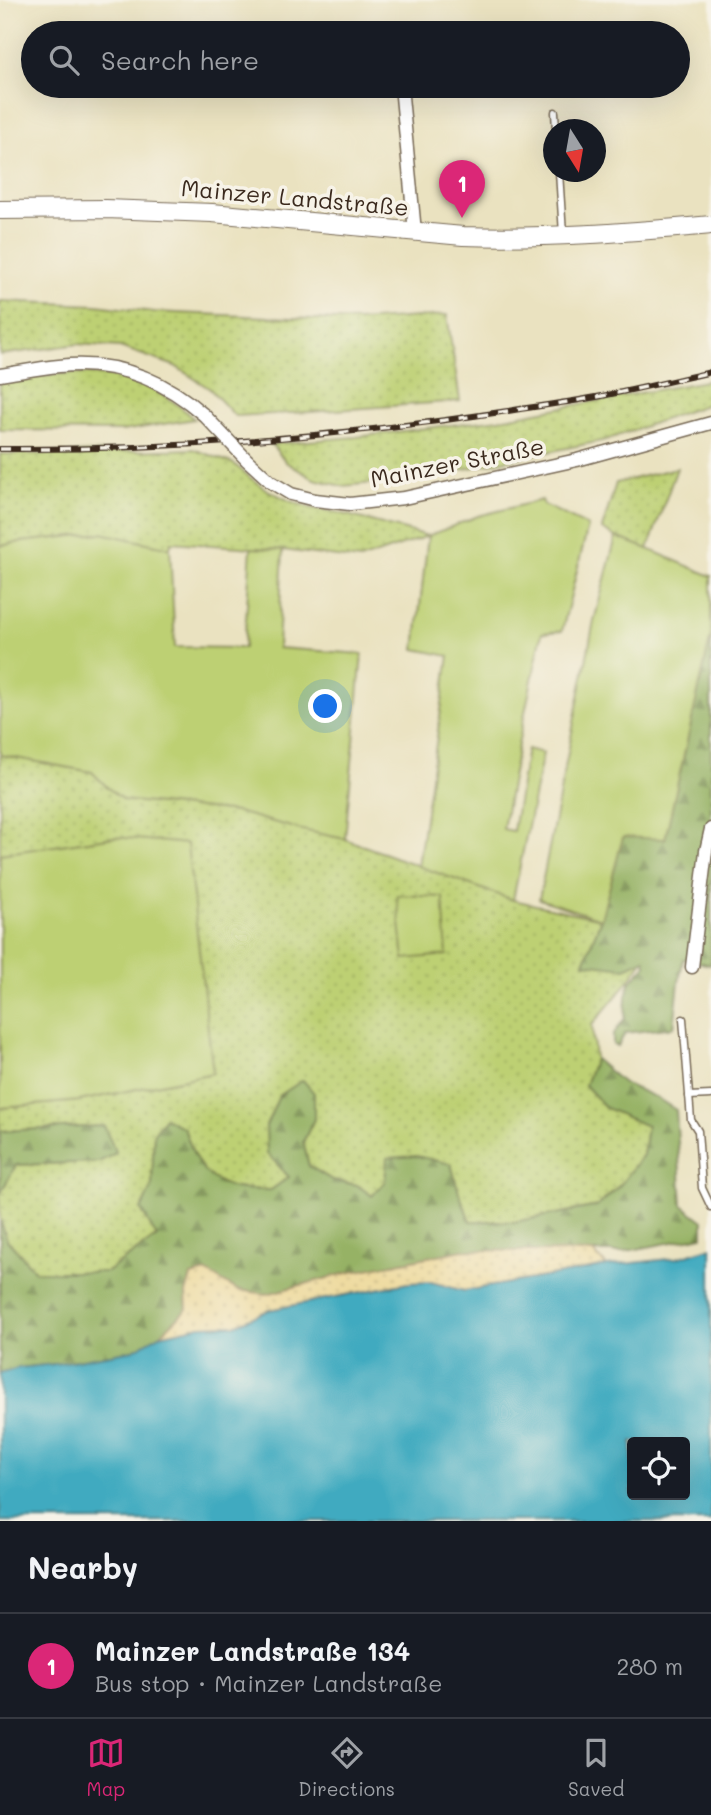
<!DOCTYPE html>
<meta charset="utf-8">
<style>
body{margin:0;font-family:Mali,sans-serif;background:#20242c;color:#f1f3f6}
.controls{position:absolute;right:21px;bottom:21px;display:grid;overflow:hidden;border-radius:7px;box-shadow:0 7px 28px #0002}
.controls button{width:63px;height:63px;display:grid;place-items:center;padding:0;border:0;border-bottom:2px solid #363941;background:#171b24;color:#f1f3f6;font:35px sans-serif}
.compass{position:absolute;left:543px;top:119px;width:63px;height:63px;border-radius:50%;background:#171b24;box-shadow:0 7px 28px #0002;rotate:169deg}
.you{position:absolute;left:326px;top:707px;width:24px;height:24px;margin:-18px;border:5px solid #fff;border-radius:50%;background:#1a73e8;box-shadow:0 0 0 10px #1a73e833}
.badge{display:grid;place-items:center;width:46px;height:46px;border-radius:50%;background:#db2777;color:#fff;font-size:23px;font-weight:700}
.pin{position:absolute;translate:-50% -58px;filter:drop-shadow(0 2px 4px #0008)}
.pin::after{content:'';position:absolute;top:37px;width:24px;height:21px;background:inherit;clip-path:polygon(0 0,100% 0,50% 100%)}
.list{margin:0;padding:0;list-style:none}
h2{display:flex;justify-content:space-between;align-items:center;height:91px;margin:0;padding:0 28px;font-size:30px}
h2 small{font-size:23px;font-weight:400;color:#9ea1a6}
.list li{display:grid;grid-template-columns:46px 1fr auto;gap:21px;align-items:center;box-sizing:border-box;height:105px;padding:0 28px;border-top:2px solid #363941}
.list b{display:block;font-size:26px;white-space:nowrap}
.list p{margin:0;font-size:23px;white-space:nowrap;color:#9ea1a6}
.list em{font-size:23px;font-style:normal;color:#9ea1a6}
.icon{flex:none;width:38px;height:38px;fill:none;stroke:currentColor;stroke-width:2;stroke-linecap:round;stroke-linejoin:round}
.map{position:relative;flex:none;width:711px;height:1521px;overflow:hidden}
.search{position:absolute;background:#171b24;box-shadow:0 7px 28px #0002;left:21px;right:21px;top:21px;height:77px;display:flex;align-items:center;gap:18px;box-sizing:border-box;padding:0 24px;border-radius:38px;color:#9ea1a6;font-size:26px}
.sheet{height:196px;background:#171b24}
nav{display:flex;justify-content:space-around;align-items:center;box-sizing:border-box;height:98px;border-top:2px solid #363941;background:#171b24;font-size:19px;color:#9ea1a6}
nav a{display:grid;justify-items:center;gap:4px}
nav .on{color:#db2777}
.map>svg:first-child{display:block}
</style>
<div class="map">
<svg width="711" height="1521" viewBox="0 0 711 1521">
<defs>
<pattern id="grass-dots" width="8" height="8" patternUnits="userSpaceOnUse" patternTransform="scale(1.75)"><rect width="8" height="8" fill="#bdd073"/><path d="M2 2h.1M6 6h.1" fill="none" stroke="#a3b363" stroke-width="1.8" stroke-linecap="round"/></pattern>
<pattern id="forest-firs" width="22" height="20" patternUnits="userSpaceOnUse" patternTransform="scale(1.75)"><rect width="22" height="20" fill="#96b265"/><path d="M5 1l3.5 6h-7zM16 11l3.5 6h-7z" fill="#7c9153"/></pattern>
<pattern id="sand-dots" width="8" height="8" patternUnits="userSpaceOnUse" patternTransform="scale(1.75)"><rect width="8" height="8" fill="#eeda9e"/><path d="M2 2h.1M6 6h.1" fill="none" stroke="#cdbb88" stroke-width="1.8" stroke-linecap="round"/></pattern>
</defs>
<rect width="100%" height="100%" fill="#f7f3e8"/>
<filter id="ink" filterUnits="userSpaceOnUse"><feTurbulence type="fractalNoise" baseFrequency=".0143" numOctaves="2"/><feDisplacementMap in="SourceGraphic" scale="14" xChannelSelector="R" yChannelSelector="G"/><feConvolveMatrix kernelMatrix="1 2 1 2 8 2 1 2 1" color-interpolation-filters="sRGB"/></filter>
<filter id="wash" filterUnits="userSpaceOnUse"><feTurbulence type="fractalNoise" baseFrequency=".00686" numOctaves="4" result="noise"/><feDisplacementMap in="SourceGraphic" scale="28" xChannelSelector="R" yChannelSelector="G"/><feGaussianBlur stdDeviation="1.57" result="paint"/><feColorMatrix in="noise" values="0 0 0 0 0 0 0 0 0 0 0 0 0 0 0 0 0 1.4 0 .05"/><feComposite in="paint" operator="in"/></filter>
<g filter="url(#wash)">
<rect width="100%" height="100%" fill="#eae2c0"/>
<!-- grass -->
<g fill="url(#grass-dots)" stroke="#7c7d48" stroke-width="2">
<polygon points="0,301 96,305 154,312 358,321 447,315 460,401 309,412 235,416 210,389 175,366 120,347 78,344 0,355"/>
<path d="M 71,373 C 123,375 155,382 194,419 L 122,431 L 0,430 L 0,380 Z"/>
<polygon points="711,380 711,403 606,440 455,471 396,481 342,486 314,479 287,463 271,444 356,437 499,419"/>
<polygon points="193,449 234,464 249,477 267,490 290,501 311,508 336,512 428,536 360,560 283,550 171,542 170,548 101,533 21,542 0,546 0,454 41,454"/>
<polygon points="677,468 648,549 616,537 602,529 616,483"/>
<polygon points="0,755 92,772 107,787 123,800 237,812 302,829 345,839 513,900 601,919 584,963 645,958 624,987 592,1025 595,1059 585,1085 606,1108 647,1126 643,1155 621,1184 598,1206 514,1222 470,1221 459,1193 451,1164 385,1182 372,1196 357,1185 332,1180 309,1166 303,1142 314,1119 267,1153 289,1177 271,1190 232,1188 207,1176 194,1156 184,1128 154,1133 152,1186 141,1210 157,1236 107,1272 36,1272 7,1240 0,1220 0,1194 16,1165 99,1162 103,1126 0,1131 0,1108 79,1101 213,1073 115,837 0,854"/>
</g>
<!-- forest -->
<g fill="url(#forest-firs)" stroke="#686e42" stroke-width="2">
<polygon points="711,635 711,965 683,959 679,982 674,1027 625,1033 618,1046 613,1045 613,1035 625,1018 626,997 630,982 646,965 645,959 625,968 584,963 601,919 623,836 665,839"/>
<path d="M 595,1059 L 623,1083 L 655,1097 L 676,1110 L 682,1205 L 703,1221 L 703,1236 L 622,1252 L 556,1252 L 347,1273 L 267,1294 L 237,1290 L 206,1272 L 191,1276 L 186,1293 L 187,1309 L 160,1335 L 133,1350 L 55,1364 L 18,1368 L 0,1374 L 0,1220 L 7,1240 L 36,1272 L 107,1272 L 157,1237 L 141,1210 L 152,1186 L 154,1133 L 165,1118 L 184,1128 C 193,1155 200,1178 231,1187 C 243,1191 258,1189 271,1190 L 289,1177 L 267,1153 L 266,1126 L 279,1096 L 303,1080 L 314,1093 L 314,1119 L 303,1142 L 309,1166 L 332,1180 L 357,1185 L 372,1196 L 385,1182 L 387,1158 L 417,1156 L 451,1164 L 459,1193 L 470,1221 L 514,1222 L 598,1206 L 621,1184 L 643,1155 L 647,1126 L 606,1108 L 585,1085 Z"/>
<polygon points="104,1126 116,1153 99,1162 16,1165 0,1194 0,1131"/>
</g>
<!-- sand -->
<polygon fill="url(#sand-dots)" stroke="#94825e" stroke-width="2" points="463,1250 593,1252 607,1266 464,1291 431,1282 408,1283 269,1310 235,1325 200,1326 160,1335 187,1309 186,1293 191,1276 207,1272 237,1290 267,1294 347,1273"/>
<!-- green -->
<g fill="#bdd073" stroke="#7c7d48" stroke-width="2">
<polygon points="542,500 544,505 588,526 562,631 542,633 518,745 503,829 513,831 527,749 543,753 513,900 418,866 449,656 415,649 428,536 478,516"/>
<polygon points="101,533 170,548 175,647 244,648 251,548 283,550 278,648 362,654 345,839 302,830 237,812 123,800 107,787 92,772 0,755 0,546 21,542"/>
<polygon points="616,537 648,549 711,576 711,635 665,839 623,837 601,919 539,899 594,621"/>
<polygon points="115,837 187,844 213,1073 79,1101 0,1108 0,854"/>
<polygon points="397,895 443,897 447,955 404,959"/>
</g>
<!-- water -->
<path fill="#40aac0" stroke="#3e6a6f" stroke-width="2" fill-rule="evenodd" d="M 711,1247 L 711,1521 L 0,1521 L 0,1374 L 18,1368 L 55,1364 L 133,1350 L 160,1335 L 200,1326 L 235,1325 L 269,1310 L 408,1283 L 431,1282 L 464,1291 L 607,1266 L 677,1258 ZM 632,1442 L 685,1442 L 685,1495 L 632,1495 Z"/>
</g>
<g filter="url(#ink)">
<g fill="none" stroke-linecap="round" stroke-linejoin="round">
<defs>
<g id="lane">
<polyline points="555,112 556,130"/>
<polyline points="559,172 563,234"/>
<polyline points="683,1019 691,1120 698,1131 702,1188 711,1207"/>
<polyline points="689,1096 711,1095"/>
</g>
<g id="street">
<polyline points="401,86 415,232"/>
<path d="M 0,375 C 20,372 39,368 59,366 C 114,360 163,379 204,415"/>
<polyline points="247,460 271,482 291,494 315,500 350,504 404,498 577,460 711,423"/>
<polyline points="692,967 706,851 711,829"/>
</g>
<path id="secondary" d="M 0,210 L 106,209 L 212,213 L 463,236 C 546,239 628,232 711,225"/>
</defs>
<!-- lane casing -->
<use href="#lane" stroke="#786a57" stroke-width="9"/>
<!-- street casing -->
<use href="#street" stroke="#786a57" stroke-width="15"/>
<!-- secondary casing -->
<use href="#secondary" stroke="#786a57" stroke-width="20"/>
<!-- lane -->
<use href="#lane" stroke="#fff" stroke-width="6"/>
<!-- street -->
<use href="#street" stroke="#fff" stroke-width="12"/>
<!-- secondary -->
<use href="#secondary" stroke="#fff" stroke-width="18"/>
<defs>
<path id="rail" d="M 0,449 C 170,450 340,437 508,411 C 539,406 571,402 602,396 C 639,389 675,380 711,372"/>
</defs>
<!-- rail casing -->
<use href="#rail" stroke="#3b2a1e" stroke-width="6"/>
<!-- rail -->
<use href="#rail" stroke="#f7f3e8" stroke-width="3.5" stroke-dasharray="10" stroke-linecap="butt"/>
<defs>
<polyline id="street-bridge" points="204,415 247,460"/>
</defs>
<!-- street-bridge casing -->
<use href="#street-bridge" stroke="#786a57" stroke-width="15" stroke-linecap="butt"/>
<!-- street-bridge -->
<use href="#street-bridge" stroke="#fff" stroke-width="12"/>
</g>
</g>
<g text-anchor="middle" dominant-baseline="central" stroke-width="7" stroke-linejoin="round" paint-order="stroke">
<!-- street labels -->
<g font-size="23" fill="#3b2a1e" stroke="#f7f3e8">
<text transform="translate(295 197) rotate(5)">Mainzer Landstraße</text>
<text transform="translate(457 462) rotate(-11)">Mainzer Straße</text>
</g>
</g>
</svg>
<div class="controls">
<button><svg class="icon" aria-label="locate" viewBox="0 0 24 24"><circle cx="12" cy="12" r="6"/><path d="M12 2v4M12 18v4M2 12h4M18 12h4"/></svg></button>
</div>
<svg class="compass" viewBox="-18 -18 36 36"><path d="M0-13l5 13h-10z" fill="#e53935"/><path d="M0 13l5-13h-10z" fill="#9ea1a6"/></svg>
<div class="you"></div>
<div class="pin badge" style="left:462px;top:218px">1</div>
<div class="search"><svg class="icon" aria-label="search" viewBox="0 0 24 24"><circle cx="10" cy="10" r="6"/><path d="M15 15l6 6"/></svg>Search here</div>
</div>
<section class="sheet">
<h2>Nearby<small></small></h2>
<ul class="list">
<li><span class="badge">1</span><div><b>Mainzer Landstraße 134</b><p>Bus stop · Mainzer Landstraße</p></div><em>280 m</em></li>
</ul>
</section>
<nav>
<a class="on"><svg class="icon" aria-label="map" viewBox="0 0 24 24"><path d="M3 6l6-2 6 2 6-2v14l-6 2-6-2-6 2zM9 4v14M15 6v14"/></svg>Map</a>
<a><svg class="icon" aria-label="directions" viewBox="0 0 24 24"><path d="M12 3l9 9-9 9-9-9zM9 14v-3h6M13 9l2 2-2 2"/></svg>Directions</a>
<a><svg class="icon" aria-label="saved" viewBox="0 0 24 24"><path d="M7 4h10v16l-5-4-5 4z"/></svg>Saved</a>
</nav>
